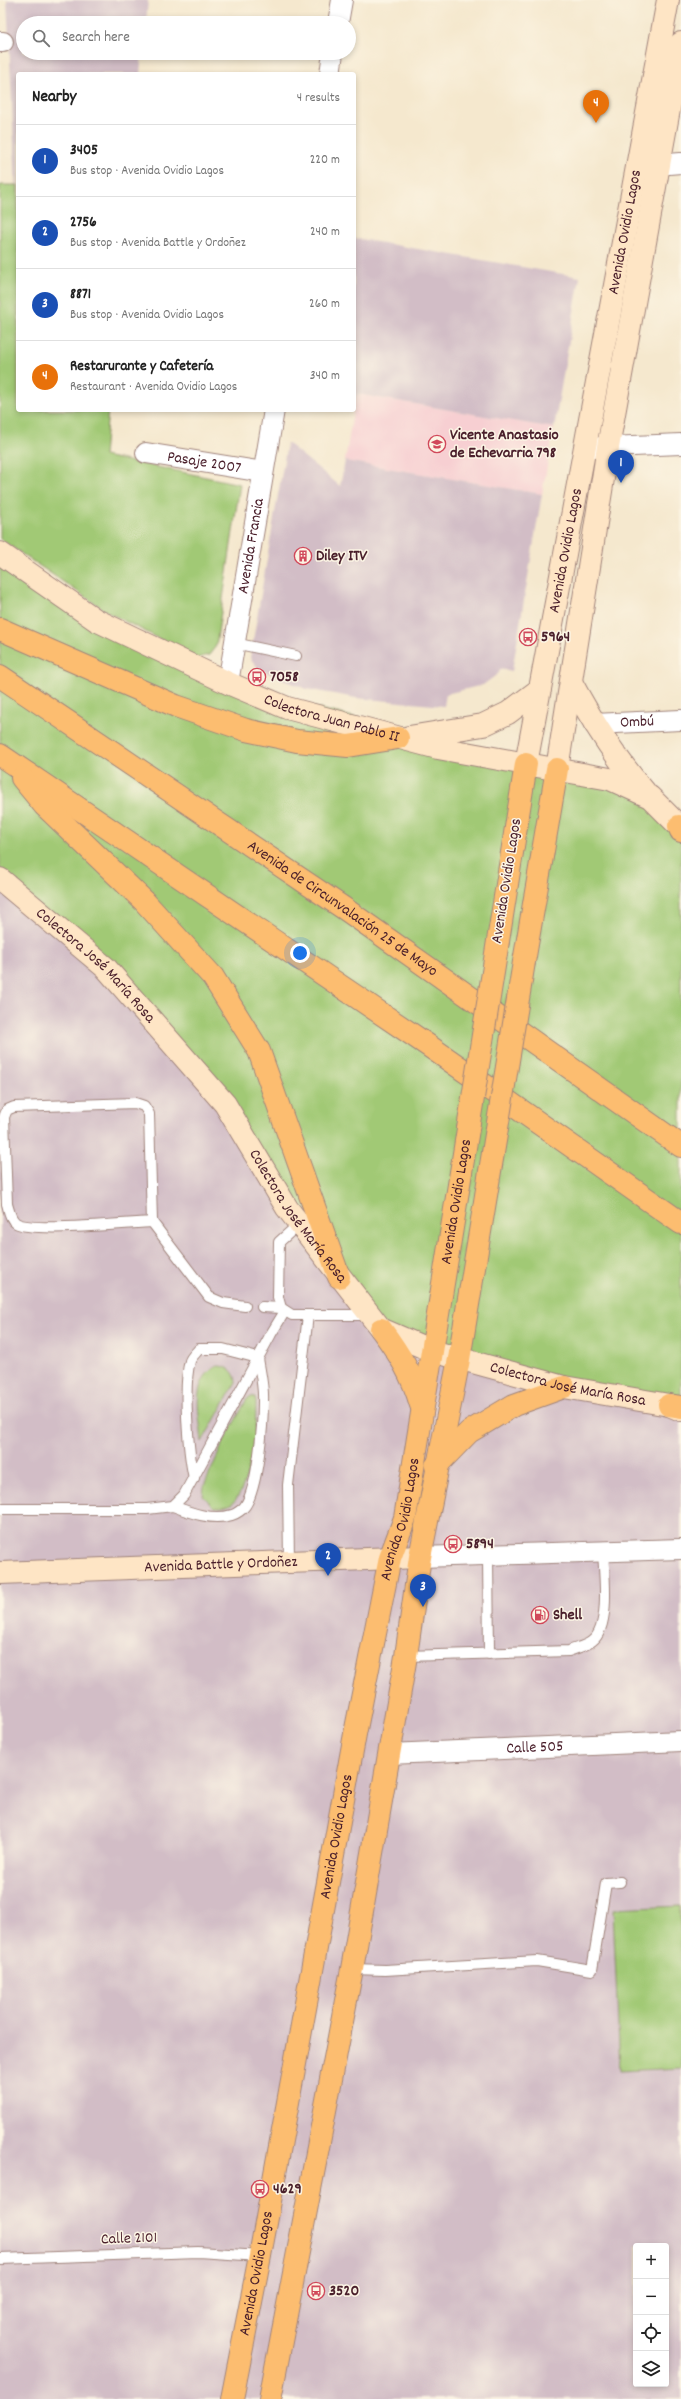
<!DOCTYPE html>
<meta charset="utf-8">
<style>
body{margin:0;font-family:Dekko,sans-serif;background:#f2f2f2;color:#222}
.controls{position:absolute;right:12px;bottom:12px;display:grid;overflow:hidden;border-radius:4px;box-shadow:0 2px 6px #0003}
.controls button{width:36px;height:36px;display:grid;place-items:center;padding:0;border:0;border-bottom:1px solid #e0e0e0;background:#fff;color:#222;font:20px sans-serif}
.you{position:absolute;left:300px;top:953px;width:14px;height:14px;margin:-10px;border:3px solid #fff;border-radius:50%;background:#1a73e8;box-shadow:0 0 0 6px #1a73e833}
.badge{display:grid;place-items:center;width:26px;height:26px;border-radius:50%;background:#7c3aed;color:#fff;font-size:13px;font-weight:700}
.pin{position:absolute;translate:-50% -33px;filter:drop-shadow(0 1px 2px #0008)}
.pin::after{content:'';position:absolute;top:21px;width:14px;height:12px;background:inherit;clip-path:polygon(0 0,100% 0,50% 100%)}
.list{margin:0;padding:0;list-style:none}
h2{display:flex;justify-content:space-between;align-items:center;height:52px;margin:0;padding:0 16px;font-size:17px}
h2 small{font-size:13px;font-weight:400;color:#767676}
.list li{display:grid;grid-template-columns:26px 1fr auto;gap:12px;align-items:center;box-sizing:border-box;height:72px;padding:0 16px;border-top:1px solid #e0e0e0}
.list b{display:block;font-size:15px;white-space:nowrap}
.list p{margin:0;font-size:13px;white-space:nowrap;color:#767676}
.list em{font-size:13px;font-style:normal;color:#767676}
.icon{flex:none;width:22px;height:22px;fill:none;stroke:currentColor;stroke-width:2;stroke-linecap:round;stroke-linejoin:round}
.map{position:relative;flex:none;width:681px;height:2399px;overflow:hidden}
.search{position:absolute;background:#fff;box-shadow:0 2px 6px #0003;left:16px;top:16px;width:340px;height:44px;display:flex;align-items:center;gap:10px;box-sizing:border-box;padding:0 14px;border-radius:22px;color:#767676;font-size:15px}
.panel{position:absolute;background:#fff;box-shadow:0 2px 6px #0003;left:16px;top:72px;width:340px;height:340px;border-radius:4px}
.map>svg:first-child{display:block}
</style>
<div class="map">
<svg width="681" height="2399" viewBox="0 0 681 2399">
<rect width="100%" height="100%" fill="#fcf5e5"/>
<filter id="ink" filterUnits="userSpaceOnUse"><feTurbulence type="fractalNoise" baseFrequency=".025" numOctaves="2"/><feDisplacementMap in="SourceGraphic" scale="8" xChannelSelector="R" yChannelSelector="G"/><feConvolveMatrix kernelMatrix="1 2 1 2 8 2 1 2 1" color-interpolation-filters="sRGB"/></filter>
<filter id="wash" filterUnits="userSpaceOnUse"><feTurbulence type="fractalNoise" baseFrequency=".012" numOctaves="4" result="noise"/><feDisplacementMap in="SourceGraphic" scale="16" xChannelSelector="R" yChannelSelector="G"/><feGaussianBlur stdDeviation="0.9" result="paint"/><feColorMatrix in="noise" values="0 0 0 0 0 0 0 0 0 0 0 0 0 0 0 0 0 1.4 0 .05"/><feComposite in="paint" operator="in"/></filter>
<g filter="url(#wash)">
<rect width="100%" height="100%" fill="#f5e8ce"/>
<!-- built -->
<polygon fill="#f7cfd2" points="356,394 554,428 542,494 345,461"/>
<!-- industrial -->
<g fill="#d2bdc6" fill-rule="evenodd">
<polygon points="7,0 148,0 146,23 23,23 23,53 142,53 140,74 18,74 18,185 16,185"/>
<polygon points="354,238 580,277 554,428 357,394 354,400"/>
<polygon points="287,443 340,486 345,461 542,494 512,671 500,669 499,673 483,685 446,694 444,706 356,698 306,689 259,669 250,658"/>
<path d="M 0,879 L 681,1410 L 681,2399 L 0,2399 ZM 636,2246 L 666,2246 L 666,2384 L 636,2384 Z"/>
</g>
<!-- green -->
<g fill="#a1c975" stroke="#767450">
<polygon points="0,185 18,185 18,410 108,410 104,456 240,484 216,646 209,655 197,658 109,613 0,539"/>
<polygon points="0,553 96,620 251,692 610,779 681,828 681,1410 381,1329 225,1104 106,968 0,879"/>
<path d="M 217,1366 C 227,1366 235,1370 236,1382 L 202,1442 C 200,1416 189,1381 217,1366 Z"/>
<path d="M 251,1396 L 255,1397 L 256,1402 C 256,1429 252,1477 236,1499 C 231,1507 222,1508 214,1507 L 203,1496 L 204,1486 L 224,1441 L 247,1399 Z"/>
<polygon points="681,1906 681,2068 620,2071 613,1909"/>
</g>
</g>
<g filter="url(#ink)">
<g fill="none" stroke-linecap="round" stroke-linejoin="round">
<defs>
<g id="service">
<polyline points="234,643 296,656"/>
<path d="M 152,1222 C 128,1223 32,1233 16,1223 C 10,1219 9,1210 7,1204 L 4,1117 L 7,1110 L 14,1107 L 135,1103 L 144,1106 L 149,1114 L 152,1222 L 209,1297 L 223,1303 L 245,1306"/>
<polyline points="262,1307 281,1308 292,1315 370,1315"/>
<polyline points="281,1308 278,1297 279,1242 299,1224"/>
<path d="M 173,1506 C 191,1513 213,1521 232,1515 C 236,1514 243,1509 245,1506 C 258,1487 263,1425 263,1401 C 264,1387 260,1372 258,1358 L 223,1349 L 199,1349 C 196,1353 191,1357 190,1361 C 183,1385 188,1452 194,1478"/>
<polyline points="0,1509 147,1509 173,1506 184,1495 271,1334 285,1311"/>
<polyline points="488,1555 489,1654"/>
<polyline points="289,1562 288,1485 308,1315"/>
<path d="M 406,1656 L 569,1651 C 576,1648 586,1646 592,1641 C 611,1627 604,1573 603,1552"/>
<polyline points="352,1969 385,1970 537,1961 592,1970 606,1883 620,1882"/>
<polyline points="0,2259 198,2252 260,2256"/>
</g>
<g id="minor">
<polyline points="338,23 342,0"/>
<polyline points="0,42 3,42"/>
<polyline points="330,74 333,53"/>
<polyline points="643,166 681,163"/>
<polyline points="585,448 681,444"/>
<path id="s1" d="M 146,453 L 263,472"/>
<path id="s2" d="M 228,683 L 274,410"/>
<path id="s3" d="M 594,724 L 681,720"/>
<polyline points="420,1557 681,1549"/>
<path id="s4" d="M 389,1754 L 681,1741"/>
</g>
<g id="secondary">
<path id="s5" d="M 0,553 L 96,620 L 228,683 L 287,708 L 438,748 L 610,779 L 650,797 L 681,828"/>
<path d="M 571,682 C 592,721 615,758 645,792"/>
<polyline points="409,737 483,725 508,713 540,689"/>
<path id="s6" d="M 526,764 L 668,0"/>
<polyline points="557,769 608,447 681,43"/>
<path id="s7" d="M 0,879 L 106,968 L 225,1104 L 287,1208 L 381,1329 L 432,1351 L 564,1387 L 669,1405 L 681,1410"/>
<path id="s8" d="M 0,1573 L 420,1557"/>
</g>
<g id="primary">
<polyline points="498,941 526,764"/>
<polyline points="524,962 557,769"/>
<path d="M 381,1329 C 400,1355 412,1374 421,1405"/>
<polyline points="436,1466 469,1432 514,1405 564,1387"/>
<path id="s9" d="M 232,2399 L 260,2256 L 355,1734 L 390,1558 L 405,1518 L 468,1129"/>
<polyline points="270,2399 352,1969 406,1656 420,1557 459,1359 493,1153"/>
</g>
<g id="motorway">
<polyline points="0,629 176,706 246,730 297,741 348,746 398,738"/>
<path id="s10" d="M 0,676 L 345,909 L 681,1146"/>
<polyline points="0,755 429,1046 681,1223"/>
<polyline points="22,778 44,805 143,900 213,977 259,1051 339,1277"/>
<polyline points="679,826 681,831"/>
<polyline points="669,1405 681,1407"/>
</g>
</defs>
<!-- service casing -->
<use href="#service" stroke="#a0847c" stroke-width="12"/>
<!-- minor casing -->
<use href="#minor" stroke="#a0847c" stroke-width="22"/>
<!-- secondary casing -->
<use href="#secondary" stroke="#a0847c" stroke-width="24"/>
<!-- primary casing -->
<use href="#primary" stroke="#a0847c" stroke-width="24"/>
<!-- motorway casing -->
<use href="#motorway" stroke="#a0847c" stroke-width="24"/>
<!-- service -->
<use href="#service" stroke="#fff" stroke-width="10"/>
<!-- minor -->
<use href="#minor" stroke="#fff" stroke-width="20"/>
<!-- secondary -->
<use href="#secondary" stroke="#fee5c5" stroke-width="22"/>
<!-- primary -->
<use href="#primary" stroke="#fcbd6f" stroke-width="22"/>
<!-- motorway -->
<use href="#motorway" stroke="#fcbd6f" stroke-width="22"/>
<defs>
<g id="primary-bridge">
<polyline points="468,1129 498,941"/>
<polyline points="493,1153 524,962"/>
</g>
</defs>
<!-- primary-bridge casing -->
<use href="#primary-bridge" stroke="#a0847c" stroke-width="24" stroke-linecap="butt"/>
<!-- primary-bridge -->
<use href="#primary-bridge" stroke="#fcbd6f" stroke-width="22"/>
</g>
</g>
<!-- icons -->
<defs>
<symbol id="school-ring" viewBox="-11 -11 22 22"><circle r="9.5" fill="#fcf5e5" stroke="#d1495b" stroke-width="1.5"/><path d="M0-5L7-2L0 1L-7-2ZM-4 1L0 2.5L4 1V4Q0 6-4 4Z" fill="#d1495b"/></symbol>
<symbol id="building-ring" viewBox="-11 -11 22 22"><circle r="9.5" fill="#fcf5e5" stroke="#d1495b" stroke-width="1.5"/><path d="M-4-6H4V6H1V3H-1V6H-4ZM-2.5-4.3h1.7v1.8h-1.7ZM.8-4.3h1.7v1.8H.8ZM-2.5-1h1.7V.8h-1.7ZM.8-1h1.7V.8H.8Z" fill="#d1495b"/></symbol>
<symbol id="bus-ring" viewBox="-11 -11 22 22"><circle r="9.5" fill="#fcf5e5" stroke="#d1495b" stroke-width="1.5"/><path d="M-5-6H5V4H4V6H2V4H-2V6H-4V4H-5ZM-3.5-4V0h7V-4ZM-3.5 1.2v1.5H-2V1.2ZM2 1.2v1.5H3.5V1.2Z" fill="#d1495b"/></symbol>
<symbol id="fuel-ring" viewBox="-11 -11 22 22"><circle r="9.5" fill="#fcf5e5" stroke="#d1495b" stroke-width="1.5"/><path d="M-5.5-6h7V0h2V4h1.3V-2.5L3-4.5l.8-.8L6-3V5H2.5V1h-1V6h-7ZM-4.2-4.7v3.2H.2V-4.7Z" fill="#d1495b"/></symbol>
</defs>
<g fill-rule="evenodd">
<use href="#school-ring" x="427" y="434" width="20" height="20"/>
<use href="#building-ring" x="293" y="546" width="20" height="20"/>
<use href="#bus-ring" x="518" y="627" width="20" height="20"/>
<use href="#bus-ring" x="247" y="667" width="20" height="20"/>
<use href="#bus-ring" x="443" y="1534" width="20" height="20"/>
<use href="#fuel-ring" x="530" y="1605" width="20" height="20"/>
<use href="#bus-ring" x="250" y="2179" width="20" height="20"/>
<use href="#bus-ring" x="306" y="2281" width="20" height="20"/>
</g>
<g text-anchor="middle" dominant-baseline="central" stroke-width="3" stroke-linejoin="round" paint-order="stroke">
<!-- street labels -->
<g font-size="16" fill="#4a1f2b" stroke="#fcf5e5">
<text stroke="none"><textPath href="#s6" startOffset="541">Avenida Ovidio Lagos</textPath></text>
<text stroke="none"><textPath href="#s1" startOffset="59">Pasaje 2007</textPath></text>
<text stroke="none"><textPath href="#s2" startOffset="139">Avenida Francia</textPath></text>
<text stroke="none"><textPath href="#s6" startOffset="217">Avenida Ovidio Lagos</textPath></text>
<text stroke="none"><textPath href="#s5" startOffset="373">Colectora Juan Pablo II</textPath></text>
<text stroke="none"><textPath href="#s3" startOffset="43">Ombú</textPath></text>
<text transform="translate(507 881) rotate(-81)">Avenida Ovidio Lagos</text>
<text stroke="none"><textPath href="#s10" startOffset="414">Avenida de Circunvalación 25 de Mayo</textPath></text>
<text stroke="none"><textPath href="#s7" startOffset="129">Colectora José María Rosa</textPath></text>
<text stroke="none"><textPath href="#s9" startOffset="1219">Avenida Ovidio Lagos</textPath></text>
<text stroke="none"><textPath href="#s7" startOffset="453">Colectora José María Rosa</textPath></text>
<text stroke="none"><textPath href="#s7" startOffset="789">Colectora José María Rosa</textPath></text>
<text stroke="none"><textPath href="#s9" startOffset="896">Avenida Ovidio Lagos</textPath></text>
<text stroke="none"><textPath href="#s8" startOffset="221">Avenida Battle y Ordoñez</textPath></text>
<text stroke="none"><textPath href="#s4" startOffset="146">Calle 505</textPath></text>
<text stroke="none"><textPath href="#s9" startOffset="572">Avenida Ovidio Lagos</textPath></text>
<text transform="translate(129 2239) rotate(-2)">Calle 2101</text>
<text stroke="none"><textPath href="#s9" startOffset="128">Avenida Ovidio Lagos</textPath></text>
</g>
<!-- poi labels -->
<g font-size="16" font-weight="bold" fill="#4a1f2b" stroke="#fcf5e5" text-anchor="start">
<text x="450" y="435">Vicente Anastasio<tspan x="450" dy="18">de Echevarria 798</tspan></text>
<text x="316" y="556">Diley ITV</text>
<text x="541" y="637">5964</text>
<text x="270" y="677">7058</text>
<text x="466" y="1544">5894</text>
<text x="553" y="1615">Shell</text>
<text x="273" y="2189">4629</text>
<text x="329" y="2291">3520</text>
</g>
</g>
</svg>
<div class="controls">
<button>+</button>
<button>−</button>
<button><svg class="icon" aria-label="locate" viewBox="0 0 24 24"><circle cx="12" cy="12" r="6"/><path d="M12 2v4M12 18v4M2 12h4M18 12h4"/></svg></button>
<button><svg class="icon" aria-label="layers" viewBox="0 0 24 24"><path d="M12 4l9 5-9 5-9-5zM3 14l9 5 9-5"/></svg></button>
</div>
<div class="you"></div>
<div class="pin badge" style="left:621px;top:483px;background:#1a4fb4">1</div>
<div class="pin badge" style="left:328px;top:1576px;background:#1a4fb4">2</div>
<div class="pin badge" style="left:423px;top:1607px;background:#1a4fb4">3</div>
<div class="pin badge" style="left:596px;top:123px;background:#e8710a">4</div>
<div class="search"><svg class="icon" aria-label="search" viewBox="0 0 24 24"><circle cx="10" cy="10" r="6"/><path d="M15 15l6 6"/></svg>Search here</div>
<section class="panel">
<h2>Nearby<small>4 results</small></h2>
<ul class="list">
<li><span class="badge" style="background:#1a4fb4">1</span><div><b>3405</b><p>Bus stop · Avenida Ovidio Lagos</p></div><em>220 m</em></li>
<li><span class="badge" style="background:#1a4fb4">2</span><div><b>2756</b><p>Bus stop · Avenida Battle y Ordoñez</p></div><em>240 m</em></li>
<li><span class="badge" style="background:#1a4fb4">3</span><div><b>8871</b><p>Bus stop · Avenida Ovidio Lagos</p></div><em>260 m</em></li>
<li><span class="badge" style="background:#e8710a">4</span><div><b>Restarurante y Cafetería</b><p>Restaurant · Avenida Ovidio Lagos</p></div><em>340 m</em></li>
</ul>
</section>
</div>
